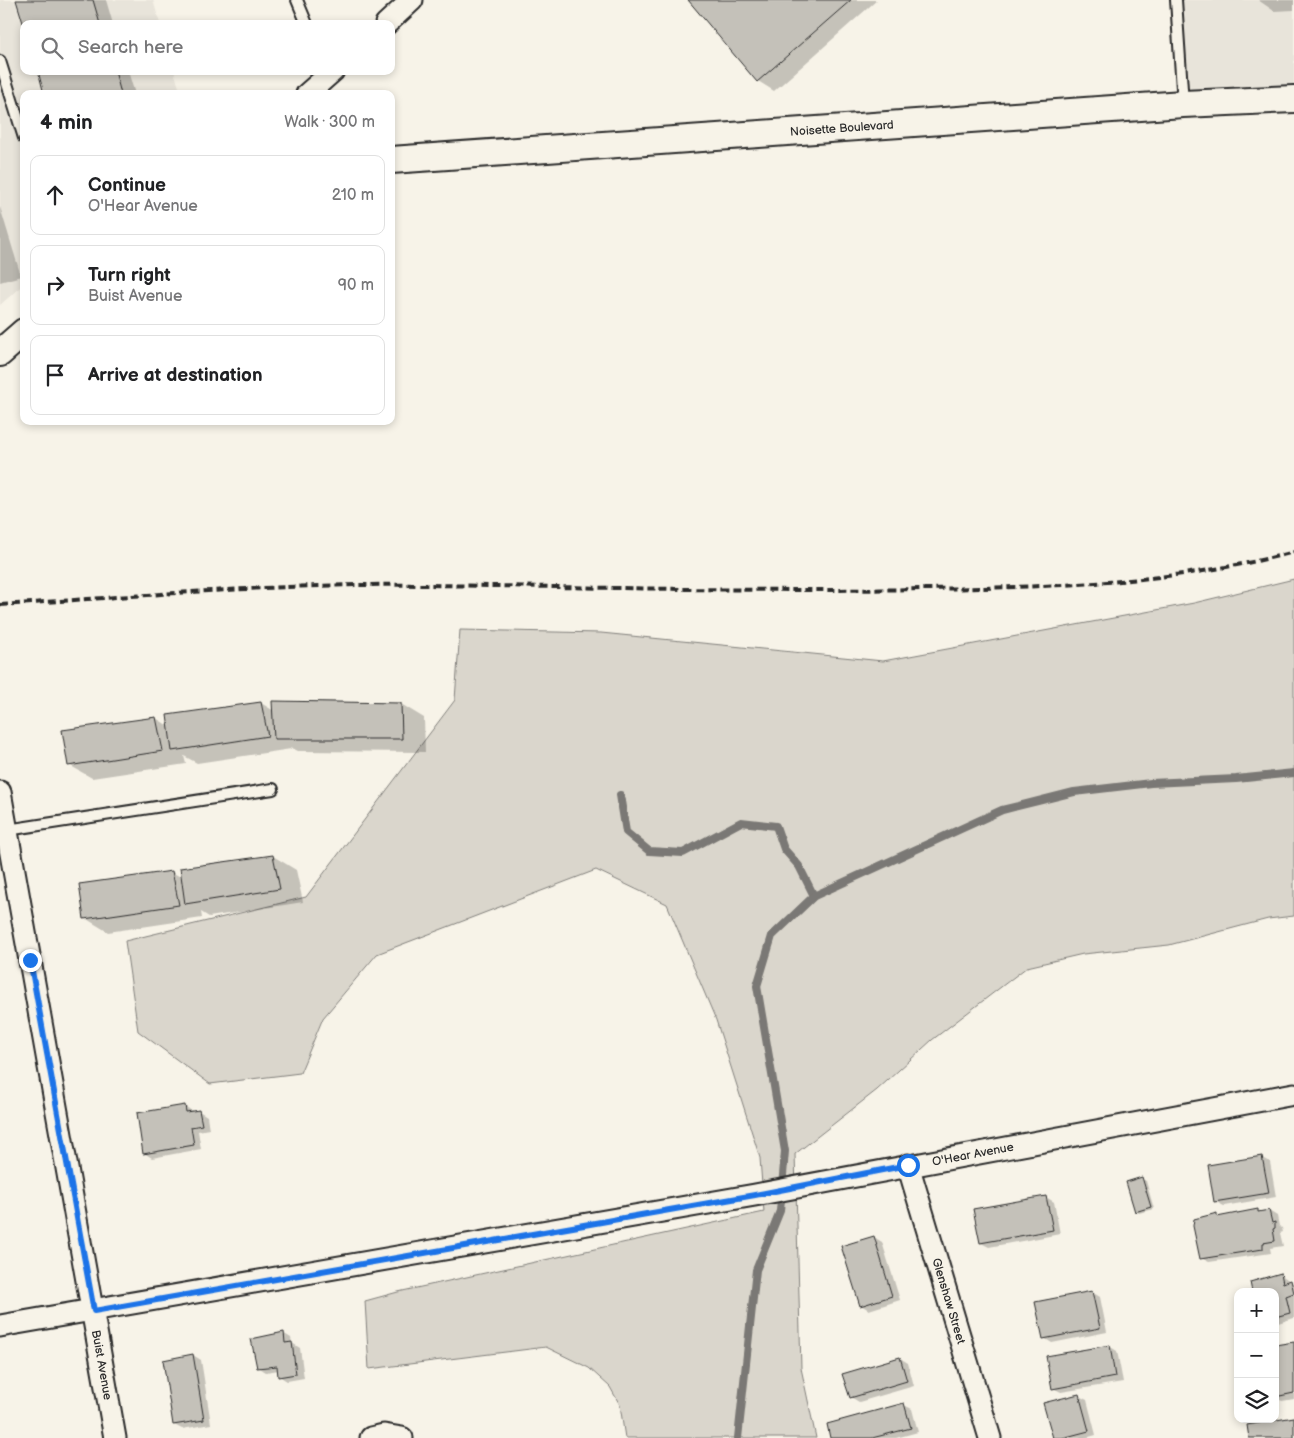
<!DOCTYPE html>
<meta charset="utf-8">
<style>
body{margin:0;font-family:"Balsamiq Sans",sans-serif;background:#f2f2f2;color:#202124}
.controls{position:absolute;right:15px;bottom:15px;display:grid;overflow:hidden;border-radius:10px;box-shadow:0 2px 8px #0003}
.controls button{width:45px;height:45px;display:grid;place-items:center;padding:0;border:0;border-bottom:1px solid #e0e0e0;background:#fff;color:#202124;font:25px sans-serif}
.stop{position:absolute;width:15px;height:15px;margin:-11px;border:4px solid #1a73e8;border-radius:50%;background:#fff}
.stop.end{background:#1a73e8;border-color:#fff;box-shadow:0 1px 5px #0008}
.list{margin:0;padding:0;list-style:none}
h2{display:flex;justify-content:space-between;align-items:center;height:65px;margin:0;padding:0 20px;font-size:21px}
h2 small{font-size:16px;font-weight:400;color:#757577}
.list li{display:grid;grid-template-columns:32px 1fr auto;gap:15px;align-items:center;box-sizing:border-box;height:80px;margin:0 10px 10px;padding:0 10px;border:1px solid #e0e0e0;border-radius:10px}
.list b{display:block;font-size:19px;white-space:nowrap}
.list p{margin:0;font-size:16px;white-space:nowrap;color:#757577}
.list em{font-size:16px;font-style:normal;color:#757577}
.icon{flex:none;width:28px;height:28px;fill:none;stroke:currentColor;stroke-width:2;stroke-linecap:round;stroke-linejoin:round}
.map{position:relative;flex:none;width:1294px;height:1438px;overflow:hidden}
.search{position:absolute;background:#fff;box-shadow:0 2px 8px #0003;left:20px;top:20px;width:375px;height:55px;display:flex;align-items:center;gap:12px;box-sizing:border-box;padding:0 18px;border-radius:10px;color:#757577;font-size:19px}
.panel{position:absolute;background:#fff;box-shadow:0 2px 8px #0003;left:20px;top:90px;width:375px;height:335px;border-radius:10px}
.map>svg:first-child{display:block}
</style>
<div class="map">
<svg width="1294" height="1438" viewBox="0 0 1294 1438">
<rect width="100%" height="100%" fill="#f7f3e8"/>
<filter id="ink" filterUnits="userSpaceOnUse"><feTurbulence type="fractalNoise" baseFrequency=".02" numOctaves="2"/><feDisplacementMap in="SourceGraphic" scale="10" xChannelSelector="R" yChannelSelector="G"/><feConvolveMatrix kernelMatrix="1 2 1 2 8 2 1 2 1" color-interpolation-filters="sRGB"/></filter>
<g filter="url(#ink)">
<!-- built -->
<g fill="#e8e4da">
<polygon points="0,0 153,0 160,24 24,24 24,71 174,71 181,94 24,94 24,284 0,305"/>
<polygon points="1177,0 1294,0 1294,99 1183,104"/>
</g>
<!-- green -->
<polygon fill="#dad6cc" stroke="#82807c" points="1294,579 1294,916 1268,919 1169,945 1083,954 1027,967 932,1040 877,1090 795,1154 801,1368 816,1438 625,1438 620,1405 610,1387 589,1368 546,1347 369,1369 365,1301 398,1292 764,1212 760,1158 716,1020 667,904 596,870 377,954 323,1018 300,1073 210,1084 138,1031 125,941 306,897 455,700 460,630 601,633 883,661 1194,603"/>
<!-- shadow -->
<g fill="#0003">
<polygon points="17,0 106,0 113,24 25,24"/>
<polygon points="689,0 877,0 774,91 758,81"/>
<polygon points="1258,0 1294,0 1294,10 1274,11"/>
<polygon points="39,71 128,71 135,94 46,94"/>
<polygon points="0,207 21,276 0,282"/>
<polygon points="261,703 274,711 401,704 424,718 425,752 298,751 290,747 291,749 197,763 184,756 186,764 92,778 69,765 156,718 170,727"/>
<polygon points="273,856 296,870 303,902 209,917 201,912 202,918 108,932 85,918 172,872 182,878"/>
<polygon points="185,1106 193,1112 199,1111 207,1116 209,1129 198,1131 201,1149 152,1158 144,1153"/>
<polygon points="1262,1157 1270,1162 1276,1197 1224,1206 1216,1202"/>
<polygon points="1142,1179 1146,1181 1154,1209 1139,1213 1136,1211"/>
<polygon points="1046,1197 1054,1202 1060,1234 989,1247 981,1243"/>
<polygon points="1257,1211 1261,1213 1269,1211 1277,1216 1279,1226 1282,1228 1283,1232 1280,1233 1283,1246 1270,1248 1271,1253 1209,1262 1201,1258 1216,1214 1221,1217"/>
<polygon points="874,1237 882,1242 900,1300 869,1310 861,1305"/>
<polygon points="1280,1274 1294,1284 1294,1318 1275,1324 1275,1292"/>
<polygon points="1092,1292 1100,1297 1107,1332 1052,1343 1044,1338"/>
<polygon points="283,1333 291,1338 292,1343 300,1348 304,1378 287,1381 279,1376 279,1370 266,1372 258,1367"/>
<polygon points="1294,1343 1294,1399 1282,1401 1275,1397"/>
<polygon points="1109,1346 1117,1351 1123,1382 1061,1392 1053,1388"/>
<polygon points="193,1355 201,1360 211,1424 182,1429 174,1425"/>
<polygon points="900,1358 908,1363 914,1386 859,1402 851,1397"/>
<polygon points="1079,1396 1087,1400 1096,1435 1085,1438 1055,1438"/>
<polygon points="904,1405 912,1409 918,1432 896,1438 832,1438"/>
</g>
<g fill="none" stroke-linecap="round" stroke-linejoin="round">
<!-- stream -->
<g stroke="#7a7874" stroke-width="8">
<polyline points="620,795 626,832 649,851 683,853 741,822 776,826 784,849 799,866 814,896"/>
<polyline points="738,1438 756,1270 780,1211 785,1151 757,986 772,936 814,896 1002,810 1074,792 1151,783 1236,779 1294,773"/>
</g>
</g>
<!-- building -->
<g fill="#c4c1b9" stroke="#2b2b2b">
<polygon points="16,0 93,0 100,24 24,24 24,26"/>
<polygon points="688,0 851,0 757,82"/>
<polygon points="38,71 115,71 121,94 44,94"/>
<polygon points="272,701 401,703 402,739 274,739"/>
<polygon points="261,702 268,736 172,751 167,715"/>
<polygon points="156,717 163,751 68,766 62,730"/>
<polygon points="273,855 280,889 185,904 180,868"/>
<polygon points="172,871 179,905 84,919 79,884"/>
<polygon points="185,1105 186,1112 199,1110 202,1125 191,1127 194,1145 143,1154 137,1113"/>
<polygon points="1262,1156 1269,1193 1214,1202 1208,1165"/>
<polygon points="1142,1177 1151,1207 1135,1212 1126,1182"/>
<polygon points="1046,1196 1053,1230 980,1243 973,1209"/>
<polygon points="1258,1209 1258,1212 1269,1210 1272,1223 1275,1222 1275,1228 1273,1229 1275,1241 1263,1243 1263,1249 1200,1259 1193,1226 1194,1219 1217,1213 1217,1217"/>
<polygon points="874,1236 892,1296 860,1306 841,1246"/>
<polygon points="1281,1273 1283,1283 1291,1280 1294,1293 1286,1296 1290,1313 1275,1317 1275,1292 1252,1292 1250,1282"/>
<polygon points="1092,1291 1100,1328 1043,1339 1035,1302"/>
<polygon points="284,1332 285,1343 292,1342 296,1374 278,1377 277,1366 257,1368 251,1339"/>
<polygon points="1294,1342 1294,1393 1275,1397 1275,1345"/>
<polygon points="1110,1345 1115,1377 1052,1389 1046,1356"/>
<polygon points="193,1354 204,1420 173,1425 163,1360"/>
<polygon points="900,1357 907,1381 850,1398 842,1374"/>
<polygon points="1079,1394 1089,1431 1062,1438 1053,1438 1043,1403"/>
<polygon points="904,1403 911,1428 872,1438 830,1438 827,1424"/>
<polygon points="1294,1417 1294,1438 1249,1438 1247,1425"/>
</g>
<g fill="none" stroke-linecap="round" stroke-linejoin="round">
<defs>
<g id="service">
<polyline points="297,0 307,24"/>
<polyline points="1176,0 1183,104"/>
<polyline points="0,61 24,138"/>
<polyline points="7,830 273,789"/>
</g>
<g id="minor">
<polyline points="386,24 412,0"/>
<polyline points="307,94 333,71"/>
<path id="s1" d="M 0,792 L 115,1438"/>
<path id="s2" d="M 908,1165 L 990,1438"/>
<path id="s3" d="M 0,1326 L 755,1195 L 1294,1094"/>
<polyline points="371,1438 384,1435 402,1438"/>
</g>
<g id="tertiary">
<path id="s4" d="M 391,160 L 1183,104 L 1294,99"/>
<polyline points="0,353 24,332"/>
</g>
</defs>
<!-- service casing -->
<use href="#service" stroke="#2b2b2b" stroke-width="14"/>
<!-- minor casing -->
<use href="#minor" stroke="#2b2b2b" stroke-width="25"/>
<!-- tertiary casing -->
<use href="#tertiary" stroke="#2b2b2b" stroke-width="30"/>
<!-- service -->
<use href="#service" stroke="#f7f3e8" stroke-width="10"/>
<!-- minor -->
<use href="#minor" stroke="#f7f3e8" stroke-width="21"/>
<!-- tertiary -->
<use href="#tertiary" stroke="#f7f3e8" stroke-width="26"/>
<!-- rail -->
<path stroke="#2b2b2b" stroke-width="4" stroke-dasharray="8 4" stroke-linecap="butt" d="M 0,605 C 141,596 282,583 423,585 C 591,587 758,592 925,589 C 1050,587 1173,584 1294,552"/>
</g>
</g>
<g fill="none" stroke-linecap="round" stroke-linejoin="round" filter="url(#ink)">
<!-- route -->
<polyline stroke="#1a73e8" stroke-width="6" points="30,960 94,1311 755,1195 908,1165"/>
</g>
<g text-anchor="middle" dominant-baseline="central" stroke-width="4.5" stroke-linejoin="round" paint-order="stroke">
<!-- street labels -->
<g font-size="12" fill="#2b2b2b" stroke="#f7f3e8">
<text stroke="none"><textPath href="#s4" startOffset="452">Noisette Boulevard</textPath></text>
<text stroke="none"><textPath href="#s3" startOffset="988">O'Hear Avenue</textPath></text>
<text stroke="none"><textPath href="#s2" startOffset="142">Glenshaw Street</textPath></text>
<text stroke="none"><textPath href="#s1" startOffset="582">Buist Avenue</textPath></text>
</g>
</g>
</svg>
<div class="controls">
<button>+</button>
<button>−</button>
<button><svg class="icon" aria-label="layers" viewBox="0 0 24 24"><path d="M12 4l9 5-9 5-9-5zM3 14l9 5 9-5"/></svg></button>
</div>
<div class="stop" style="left:908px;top:1165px"></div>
<div class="stop end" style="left:30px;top:960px"></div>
<div class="search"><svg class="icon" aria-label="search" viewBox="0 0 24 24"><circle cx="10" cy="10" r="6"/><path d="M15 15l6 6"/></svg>Search here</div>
<section class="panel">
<h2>4 min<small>Walk · 300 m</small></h2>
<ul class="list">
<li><svg class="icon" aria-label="ahead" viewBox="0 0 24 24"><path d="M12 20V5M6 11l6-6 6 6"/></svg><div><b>Continue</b><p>O'Hear Avenue</p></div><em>210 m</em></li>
<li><svg class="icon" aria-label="right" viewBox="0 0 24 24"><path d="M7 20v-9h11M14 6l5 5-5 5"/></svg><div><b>Turn right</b><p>Buist Avenue</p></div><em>90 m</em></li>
<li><svg class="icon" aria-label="arrive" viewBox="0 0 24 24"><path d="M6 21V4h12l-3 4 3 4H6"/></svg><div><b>Arrive at destination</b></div></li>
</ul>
</section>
</div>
